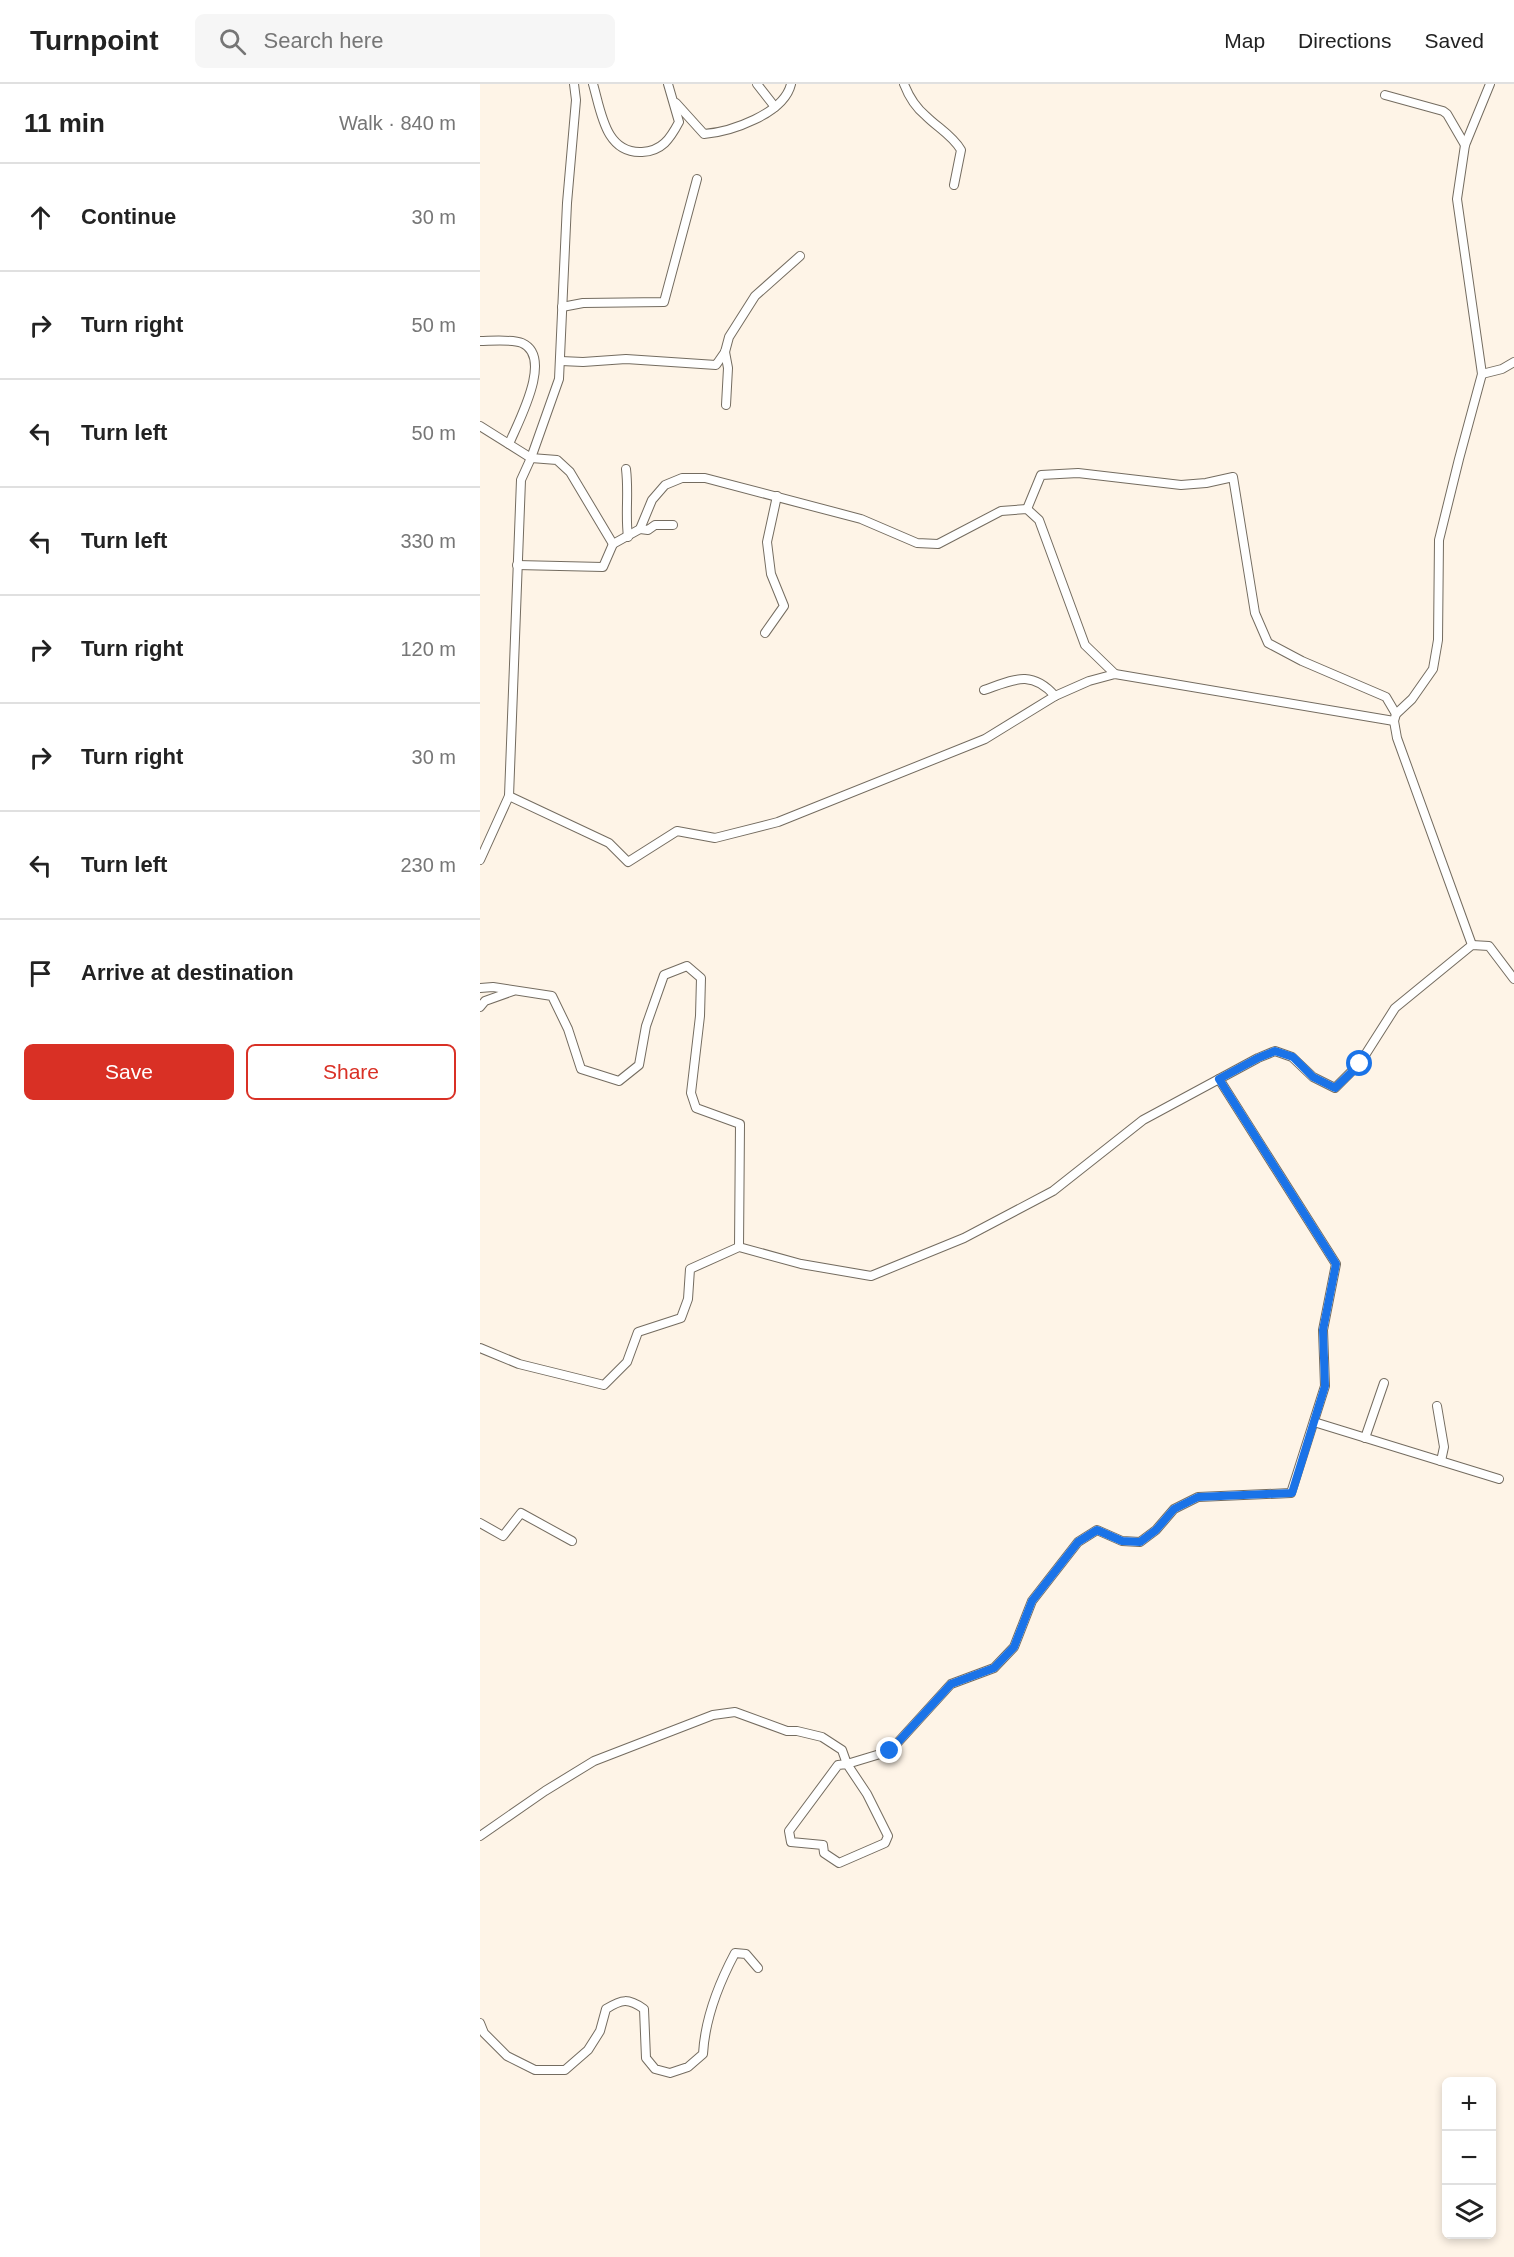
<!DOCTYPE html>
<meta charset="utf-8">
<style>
body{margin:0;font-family:Helvetica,sans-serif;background:#f6f6f6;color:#222}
.controls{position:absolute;right:18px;bottom:18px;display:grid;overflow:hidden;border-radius:9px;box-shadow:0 3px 9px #0003}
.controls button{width:54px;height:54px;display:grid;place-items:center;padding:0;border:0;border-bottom:2px solid #e0e0e0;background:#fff;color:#222;font:30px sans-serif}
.stop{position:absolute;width:18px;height:18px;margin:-14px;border:4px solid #1a73e8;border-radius:50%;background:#fff}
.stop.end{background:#1a73e8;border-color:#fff;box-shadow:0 2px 6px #0008}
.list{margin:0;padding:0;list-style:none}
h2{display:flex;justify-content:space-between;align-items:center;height:78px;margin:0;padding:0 24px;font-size:26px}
h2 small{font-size:20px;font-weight:400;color:#767676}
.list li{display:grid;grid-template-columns:39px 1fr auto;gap:18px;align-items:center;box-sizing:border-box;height:108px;padding:0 24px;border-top:2px solid #e0e0e0}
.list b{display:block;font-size:22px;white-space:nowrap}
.list em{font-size:20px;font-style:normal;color:#767676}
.actions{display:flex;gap:12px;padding:18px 24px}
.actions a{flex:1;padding:14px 0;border:2px solid #d93025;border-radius:9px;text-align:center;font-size:21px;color:#d93025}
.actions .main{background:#d93025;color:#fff}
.icon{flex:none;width:33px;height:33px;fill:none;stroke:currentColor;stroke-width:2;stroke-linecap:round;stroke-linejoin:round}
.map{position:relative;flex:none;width:1034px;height:2173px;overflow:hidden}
header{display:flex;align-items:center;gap:36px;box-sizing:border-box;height:84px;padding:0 30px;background:#fff;border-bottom:2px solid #e0e0e0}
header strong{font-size:28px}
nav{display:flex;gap:33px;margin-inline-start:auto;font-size:21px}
.search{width:420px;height:54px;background:#f6f6f6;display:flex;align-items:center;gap:15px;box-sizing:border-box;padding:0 21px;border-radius:9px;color:#767676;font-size:22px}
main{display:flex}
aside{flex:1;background:#fff}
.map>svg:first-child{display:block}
</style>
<header>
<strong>Turnpoint</strong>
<div class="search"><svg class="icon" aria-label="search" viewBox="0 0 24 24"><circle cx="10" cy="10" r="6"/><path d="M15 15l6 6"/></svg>Search here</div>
<nav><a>Map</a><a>Directions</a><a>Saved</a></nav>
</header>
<main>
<aside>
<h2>11 min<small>Walk · 840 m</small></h2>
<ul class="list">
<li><svg class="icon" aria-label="ahead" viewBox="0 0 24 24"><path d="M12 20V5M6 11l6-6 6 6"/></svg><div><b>Continue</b></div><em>30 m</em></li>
<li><svg class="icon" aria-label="right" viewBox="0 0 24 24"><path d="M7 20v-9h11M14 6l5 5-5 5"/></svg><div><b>Turn right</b></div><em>50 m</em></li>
<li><svg class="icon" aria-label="left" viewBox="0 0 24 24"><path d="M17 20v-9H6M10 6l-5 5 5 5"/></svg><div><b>Turn left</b></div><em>50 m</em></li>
<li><svg class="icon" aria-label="left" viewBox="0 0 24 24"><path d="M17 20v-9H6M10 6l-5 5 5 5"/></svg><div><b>Turn left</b></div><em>330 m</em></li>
<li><svg class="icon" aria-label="right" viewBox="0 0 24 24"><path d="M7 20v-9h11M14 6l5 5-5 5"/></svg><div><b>Turn right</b></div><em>120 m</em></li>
<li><svg class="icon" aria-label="right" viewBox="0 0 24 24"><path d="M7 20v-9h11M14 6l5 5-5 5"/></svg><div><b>Turn right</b></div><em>30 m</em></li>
<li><svg class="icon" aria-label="left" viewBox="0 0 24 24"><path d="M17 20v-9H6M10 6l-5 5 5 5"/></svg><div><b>Turn left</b></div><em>230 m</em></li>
<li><svg class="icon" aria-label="arrive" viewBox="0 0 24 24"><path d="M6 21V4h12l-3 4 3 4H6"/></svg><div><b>Arrive at destination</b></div></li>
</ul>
<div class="actions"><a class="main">Save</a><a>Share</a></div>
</aside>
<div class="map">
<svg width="1034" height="2173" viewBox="0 0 1034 2173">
<rect width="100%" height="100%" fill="#fef4e7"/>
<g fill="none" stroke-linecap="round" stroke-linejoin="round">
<defs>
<g id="street">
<path d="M 113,0 C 121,27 125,70 162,68 C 182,67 190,55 199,38 L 188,0"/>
<polyline points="277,0 295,23"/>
<path d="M 424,0 C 429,13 435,23 446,32 C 458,44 472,51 481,66 L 474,101"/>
<polyline points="905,11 963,27 967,30 985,61"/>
<path d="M 196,19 L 224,50 C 250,48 304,30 311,0"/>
<polyline points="82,223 103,219 184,218 217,95"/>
<path d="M 0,257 C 10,257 33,255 42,259 C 74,273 38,338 29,360"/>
<polyline points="245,268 248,284 246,321"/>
<polyline points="81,277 103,278 146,275 236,281 245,268 249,253 275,212 320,172"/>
<polyline points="1002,290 1022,285 1034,278"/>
<polyline points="0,342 51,374 77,376 90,388 133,460 160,445 172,416 185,401 202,394 225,394 381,435 437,459 458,460 521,427 547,425 559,436 605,561 635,590"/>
<path d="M 146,385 C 149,410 145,429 148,453"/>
<polyline points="547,425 561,391 598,389 701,401 726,399 753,393 775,529 788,559 822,577 906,613 916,630"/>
<polyline points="160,445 168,446 175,441 193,441"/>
<polyline points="37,481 123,483 133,460"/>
<polyline points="285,549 304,522 291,490 287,458 297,412"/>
<path d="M 504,606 C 533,596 551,585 575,612"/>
<polyline points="29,712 129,759 148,778 197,747 235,754 298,738 505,655 575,612 609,597 635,590 914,637"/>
<polyline points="0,776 29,712 41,396 51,374 79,295 87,119 96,16 94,0"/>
<polyline points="992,861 917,654 914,637 916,630 932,615 953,585 958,556 959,456 979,375 1002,290 977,115 985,61 1010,0"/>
<polyline points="0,904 13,903 72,912 88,945 101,985 139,997 159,981 166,942 184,891 207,882 221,894 220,932 211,1009 216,1024 260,1040 259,1163"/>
<polyline points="0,923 5,917 33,907"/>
<polyline points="0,1264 39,1280 124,1301 147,1278 158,1248 201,1234 208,1215 210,1185 259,1163 321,1180 391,1192 484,1154 573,1107 663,1036 778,974 795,967 812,973 833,993 855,1004 880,979 915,924 992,861 1009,862 1034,895"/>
<polyline points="957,1322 964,1363 961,1377"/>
<polyline points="834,1338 1019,1395"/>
<polyline points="885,1354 904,1299"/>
<polyline points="0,1439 23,1452 41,1429 92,1457"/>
<polygon points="367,1680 387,1710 408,1752 405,1759 359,1779 344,1769 343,1761 311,1758 309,1747 358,1681"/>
<polyline points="0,1752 65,1707 114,1677 233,1631 255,1628 307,1647 317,1647 342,1653 362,1666 367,1680 410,1667 471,1600 514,1584 534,1563 552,1517 598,1458 617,1446 642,1457 660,1458 676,1446 694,1425 718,1413 811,1409 845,1302 843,1246 856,1180 739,995"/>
<path d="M 0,1939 L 4,1949 L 27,1972 L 55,1986 L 85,1986 L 108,1966 L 120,1947 L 126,1925 C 142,1915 148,1914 164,1925 L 166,1974 L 175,1985 L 190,1989 L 208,1983 L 223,1970 C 225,1934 238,1901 255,1869 L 266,1870 L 278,1884"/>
</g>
</defs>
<!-- street casing -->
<use href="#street" stroke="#746c60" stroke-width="10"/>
<!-- street -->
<use href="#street" stroke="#fff" stroke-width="8"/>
</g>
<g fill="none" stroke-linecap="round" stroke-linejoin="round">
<!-- route -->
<polyline stroke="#1a73e8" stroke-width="8" points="410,1667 471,1600 514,1584 534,1563 552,1517 598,1458 617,1446 642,1457 660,1458 676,1446 694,1425 718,1413 812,1409 845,1302 843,1246 856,1180 739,995 778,974 795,967 813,973 833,993 855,1004 880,980"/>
</g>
</svg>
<div class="controls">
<button>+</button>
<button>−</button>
<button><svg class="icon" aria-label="layers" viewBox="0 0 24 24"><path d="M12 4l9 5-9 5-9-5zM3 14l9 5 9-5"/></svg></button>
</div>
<div class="stop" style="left:880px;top:980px"></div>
<div class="stop end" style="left:410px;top:1667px"></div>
</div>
</main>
